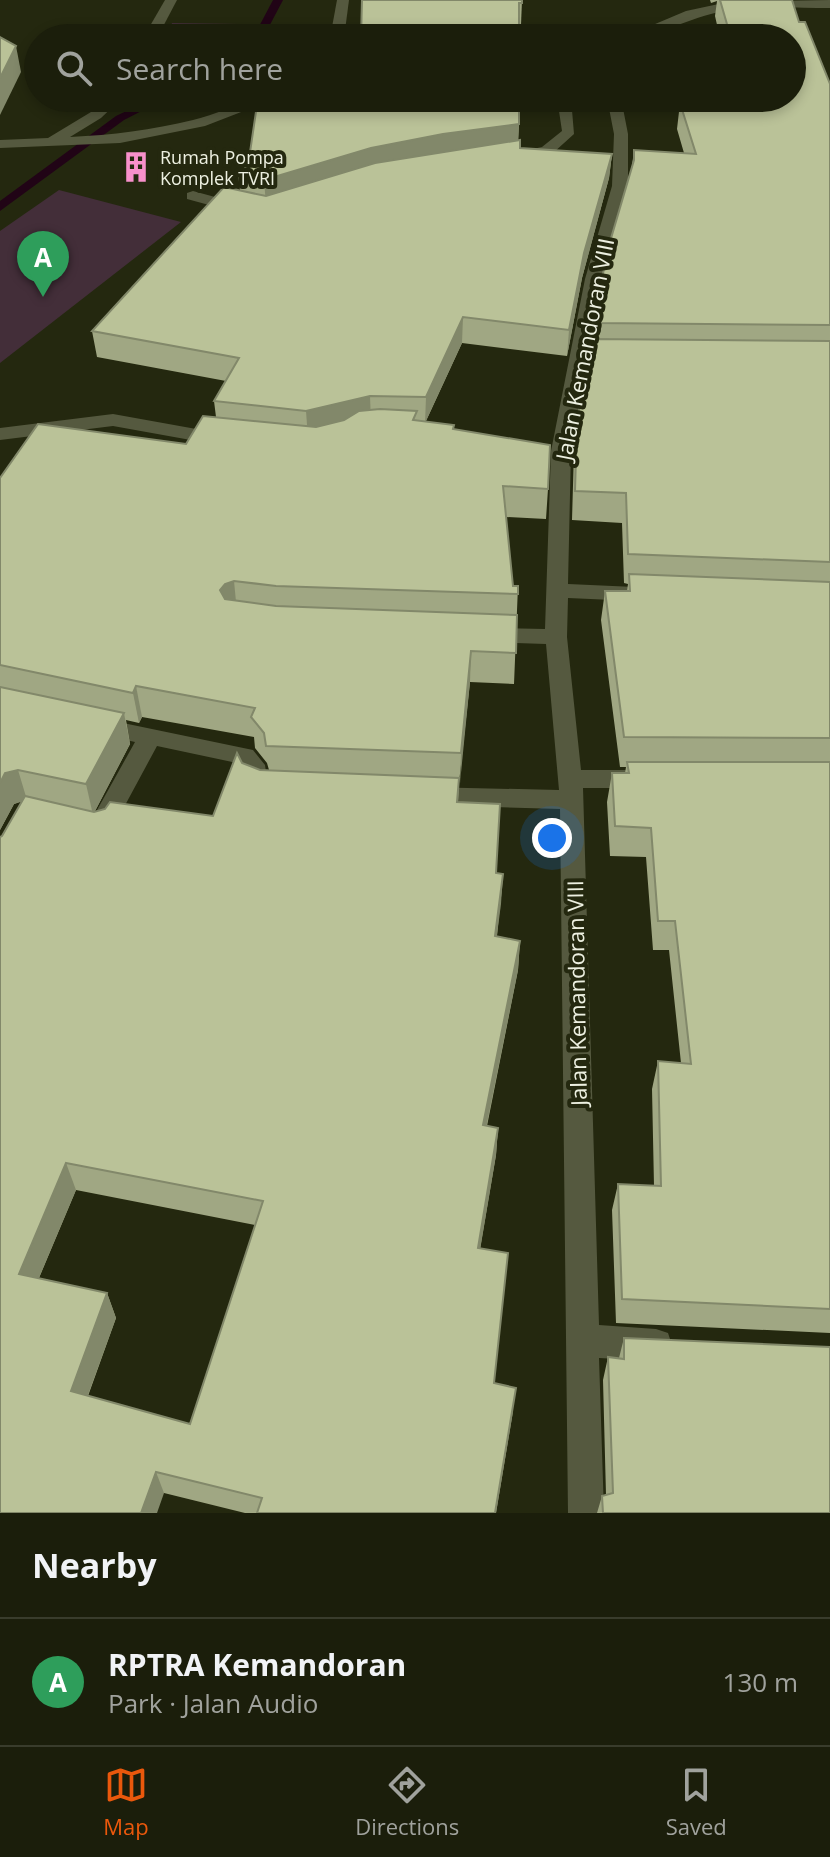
<!DOCTYPE html>
<meta charset="utf-8">
<style>
body{margin:0;font-family:"Open Sans",sans-serif;background:#242714;color:#f1f3f6}
.you{position:absolute;left:552px;top:838px;width:28px;height:28px;margin:-20px;border:6px solid #fff;border-radius:50%;background:#1a73e8;box-shadow:0 0 0 12px #1a73e833}
.badge{display:grid;place-items:center;width:52px;height:52px;border-radius:50%;background:#ea580c;color:#fff;font-size:26px;font-weight:700}
.pin{position:absolute;translate:-50% -66px;filter:drop-shadow(0 2px 4px #0008)}
.pin::after{content:'';position:absolute;top:42px;width:28px;height:24px;background:inherit;clip-path:polygon(0 0,100% 0,50% 100%)}
.list{margin:0;padding:0;list-style:none}
h2{display:flex;justify-content:space-between;align-items:center;height:104px;margin:0;padding:0 32px;font-size:34px}
h2 small{font-size:26px;font-weight:400;color:#a0a29d}
.list li{display:grid;grid-template-columns:52px 1fr auto;gap:24px;align-items:center;box-sizing:border-box;height:128px;padding:0 32px;border-top:2px solid #393c2c}
.list b{display:block;font-size:30px;white-space:nowrap}
.list p{margin:0;font-size:26px;white-space:nowrap;color:#a0a29d}
.list em{font-size:26px;font-style:normal;color:#a0a29d}
.icon{flex:none;width:44px;height:44px;fill:none;stroke:currentColor;stroke-width:2;stroke-linecap:round;stroke-linejoin:round}
.map{position:relative;flex:none;width:830px;height:1513px;overflow:hidden}
.search{position:absolute;background:#1b1e0b;box-shadow:0 4px 12px #0003;left:24px;right:24px;top:24px;height:88px;display:flex;align-items:center;gap:20px;box-sizing:border-box;padding:0 28px;border-radius:44px;color:#a0a29d;font-size:30px}
.sheet{height:232px;background:#1b1e0b}
nav{display:flex;justify-content:space-around;align-items:center;box-sizing:border-box;height:112px;border-top:2px solid #393c2c;background:#1b1e0b;font-size:22px;color:#a0a29d}
nav a{display:grid;justify-items:center;gap:4px}
nav .on{color:#ea580c}
.map>svg:first-child{display:block}
</style>
<div class="map">
<svg width="830" height="1513" viewBox="0 0 830 1513">
<rect width="100%" height="100%" fill="#24280f"/>
<!-- green -->
<g fill="#432e39">
<polygon points="172,23 239,24 235,38 167,38"/>
<polygon points="59,190 181,222 0,363 0,231"/>
</g>
<g fill="none" stroke-linecap="round" stroke-linejoin="round">
<!-- stream -->
<g fill="#210416" fill-rule="evenodd">
<polygon points="273,0 283,0 263,38 253,38"/>
<polygon points="154,98 167,98 124,120 0,211 0,201 116,116"/>
</g>
<!-- minor -->
<g fill="#55593f" fill-rule="evenodd">
<polygon points="165,0 177,0 157,38 143,38"/>
<polygon points="337,0 349,0 344,38 330,38"/>
<path d="M 830,0 L 830,8 C 796,8 758,5 724,11 C 689,17 657,38 622,38 L 686,11 L 728,2 Z"/>
<path d="M 107,98 L 122,98 L 101,118 L 70,137 C 112,135 152,130 193,120 C 223,113 247,98 277,98 L 205,126 L 120,143 L 0,148 L 0,140 L 48,138 L 91,112 Z"/>
<polygon points="557,98 571,98 574,134 553,153 514,159 514,153 542,147 562,131"/>
<polygon points="607,98 621,98 628,134 628,186 601,279 571,451 568,584 635,587 643,589 646,594 643,599 635,601 568,598 567,637 581,770 644,770 653,773 656,779 653,785 644,788 583,788 599,1325 656,1329 668,1333 672,1345 668,1357 656,1361 599,1358 604,1513 568,1513 560,809 426,805 417,803 414,796 417,789 426,787 559,790 546,644 486,642 478,640 475,635 478,630 486,628 545,629 551,451 585,279 612,186 614,134"/>
<polygon points="193,191 248,206 250,209 242,214 187,199 187,193"/>
<polygon points="113,414 224,434 234,440 224,446 113,426 0,440 0,428"/>
<polygon points="99,718 253,750 265,765 267,779 279,783 282,789 279,795 270,798 247,791 237,763 157,746 109,835 100,838 91,835 87,828 135,742 91,732 87,726 91,720"/>
</g>
</g>
<!-- wall -->
<g fill="#a0a783" fill-rule="evenodd">
<polygon points="522,0 521,25 361,38"/>
<polygon points="710,0 792,0 799,22 830,84 830,1333 616,1323 612,1210 618,1184 654,1186 652,1089 658,1061 681,1063 669,950 653,950 646,857 610,856 607,802 612,773 625,773 626,767 620,767 601,620 605,591 627,591 628,584 624,583 622,523 572,520 574,451 577,422 593,339 594,323 632,166 634,150 684,153 677,129 680,103 738,103 737,98 792,98 792,38 720,38 715,16 717,1 711,3"/>
<path d="M 519,124 L 518,140 L 520,148 L 612,154 L 609,178 L 582,278 L 567,356 L 462,343 L 426,421 L 454,429 L 548,489 L 546,519 L 506,517 L 513,586 L 518,586 L 514,684 L 470,682 L 459,783 L 458,802 L 496,873 L 503,874 L 497,936 L 520,941 L 518,970 L 487,1126 L 498,1128 L 496,1155 L 480,1249 L 494,1383 L 513,1411 L 496,1513 L 245,1513 L 164,1493 L 0,1513 L 2,836 L 22,801 L 14,804 L 0,830 L 0,478 L 186,444 L 216,417 L 214,401 L 226,381 L 97,357 L 92,331 L 240,190 L 238,174 ZM 142,717 L 254,737 L 255,748 L 267,763 L 269,770 L 260,770 L 242,763 L 213,816 L 95,811 L 130,744 L 126,720 L 139,723 ZM 76,1190 L 255,1225 L 190,1424 L 88,1396 L 116,1318 L 107,1293 L 39,1278 Z"/>
<polygon points="624,1338 830,1513 597,1513 602,1496 606,1495 603,1380 608,1357 619,1358"/>
</g>
<!-- shaded-wall -->
<g fill="#82886a">
<polygon points="16,46 21,72 0,115 0,78"/>
<polygon points="519,124 518,148 266,205 264,180 371,148 443,134"/>
<polygon points="612,154 609,178 582,278 567,356 569,330 584,253"/>
<polygon points="463,317 462,343 425,423 426,397"/>
<polygon points="370,396 371,422 308,438 306,411"/>
<polygon points="234,581 237,612 228,614 220,590 225,584"/>
<polygon points="471,651 470,682 460,783 461,753"/>
<polygon points="136,686 142,717 139,723 133,693"/>
<polygon points="124,713 130,744 93,815 86,784"/>
<polygon points="18,770 27,800 14,804 0,830 0,783 5,773"/>
<polygon points="503,874 501,904 493,965 495,936"/>
<polygon points="520,941 518,970 481,1153 483,1125"/>
<polygon points="498,1128 496,1155 476,1274 478,1248"/>
<polygon points="66,1163 76,1190 30,1299 19,1274"/>
<polygon points="107,1293 116,1318 81,1414 71,1391"/>
<polygon points="156,1472 164,1493 157,1513 141,1513"/>
</g>
<!-- building -->
<g fill="#bac298" stroke="#82886a" stroke-width="2" fill-rule="evenodd">
<polygon points="362,0 522,0 522,3 519,3 519,38 361,38"/>
<polygon points="720,0 792,0 799,22 805,22 830,84 830,325 594,323 607,252 634,160 634,150 696,154 680,103 750,103 748,98 792,98 792,38 731,38"/>
<polygon points="0,37 16,46 0,78"/>
<polygon points="258,98 519,98 519,124 443,134 371,148 264,180 238,174 248,166"/>
<polygon points="520,140 520,148 612,154 584,253 569,330 463,317 426,397 370,396 306,411 214,401 239,358 92,331 224,187 266,196 375,163"/>
<polygon points="591,339 830,341 830,562 628,554 626,493 575,491 577,422"/>
<polygon points="380,409 417,411 413,420 454,425 453,429 550,445 548,489 503,486 513,586 518,586 518,594 276,586 234,581 225,584 220,590 225,599 276,606 517,615 516,653 471,651 461,753 266,746 264,733 251,717 255,708 136,686 133,693 0,665 0,478 38,424 186,444 203,416 316,427 344,420 359,411"/>
<polygon points="629,574 830,582 830,738 624,737 605,591 630,591"/>
<polygon points="0,687 124,713 86,784 18,770 5,773 0,783"/>
<path d="M 237,753 L 242,763 L 260,770 L 459,778 L 457,802 L 500,804 L 496,873 L 503,874 L 495,936 L 520,941 L 483,1125 L 498,1128 L 478,1248 L 508,1253 L 494,1383 L 516,1388 L 495,1513 L 257,1513 L 262,1498 L 156,1472 L 141,1513 L 0,1513 L 0,837 L 2,836 L 25,796 L 94,812 L 105,809 L 110,802 L 213,816 ZM 66,1163 L 263,1201 L 190,1424 L 71,1391 L 107,1293 L 19,1274 Z"/>
<polygon points="627,762 830,762 830,1309 622,1299 618,1184 661,1186 658,1061 691,1064 675,921 658,921 651,828 615,826 612,773 629,773"/>
<polygon points="624,1338 830,1347 830,1513 603,1513 602,1496 613,1493 608,1357 624,1359"/>
</g>
<!-- icons -->
<defs>
<symbol id="building-bare" viewBox="-9 -9 18 18"><path d="M-4-6H4V6H1V3H-1V6H-4ZM-2.5-4.3h1.7v1.8h-1.7ZM.8-4.3h1.7v1.8H.8ZM-2.5-1h1.7V.8h-1.7ZM.8-1h1.7V.8H.8Z" fill="#f890cb" stroke="#24280f" stroke-width="2.5" paint-order="stroke"/></symbol>
</defs>
<g fill-rule="evenodd">
<use href="#building-bare" x="114" y="145" width="44" height="44"/>
</g>
<g text-anchor="middle" dominant-baseline="central" stroke-width="8" stroke-linejoin="round" paint-order="stroke">
<!-- far-poi labels -->
<g font-size="18" fill="#edf0e1" stroke="#24280f" text-anchor="start">
<text x="160" y="157">Rumah Pompa<tspan x="160" dy="21">Komplek TVRI</tspan></text>
</g>
<!-- street labels -->
<g font-size="22" fill="#edf0e1" stroke="#24280f">
<text transform="translate(584 349) rotate(-79)">Jalan Kemandoran VIII</text>
<text transform="translate(576 993) rotate(-91)">Jalan Kemandoran VIII</text>
</g>
</g>
</svg>
<div class="you"></div>
<div class="pin badge" style="left:43px;top:297px;background:#2e9e5b">A</div>
<div class="search"><svg class="icon" aria-label="search" viewBox="0 0 24 24"><circle cx="10" cy="10" r="6"/><path d="M15 15l6 6"/></svg>Search here</div>
</div>
<section class="sheet">
<h2>Nearby<small></small></h2>
<ul class="list">
<li><span class="badge" style="background:#2e9e5b">A</span><div><b>RPTRA Kemandoran</b><p>Park · Jalan Audio</p></div><em>130 m</em></li>
</ul>
</section>
<nav>
<a class="on"><svg class="icon" aria-label="map" viewBox="0 0 24 24"><path d="M3 6l6-2 6 2 6-2v14l-6 2-6-2-6 2zM9 4v14M15 6v14"/></svg>Map</a>
<a><svg class="icon" aria-label="directions" viewBox="0 0 24 24"><path d="M12 3l9 9-9 9-9-9zM9 14v-3h6M13 9l2 2-2 2"/></svg>Directions</a>
<a><svg class="icon" aria-label="saved" viewBox="0 0 24 24"><path d="M7 4h10v16l-5-4-5 4z"/></svg>Saved</a>
</nav>
